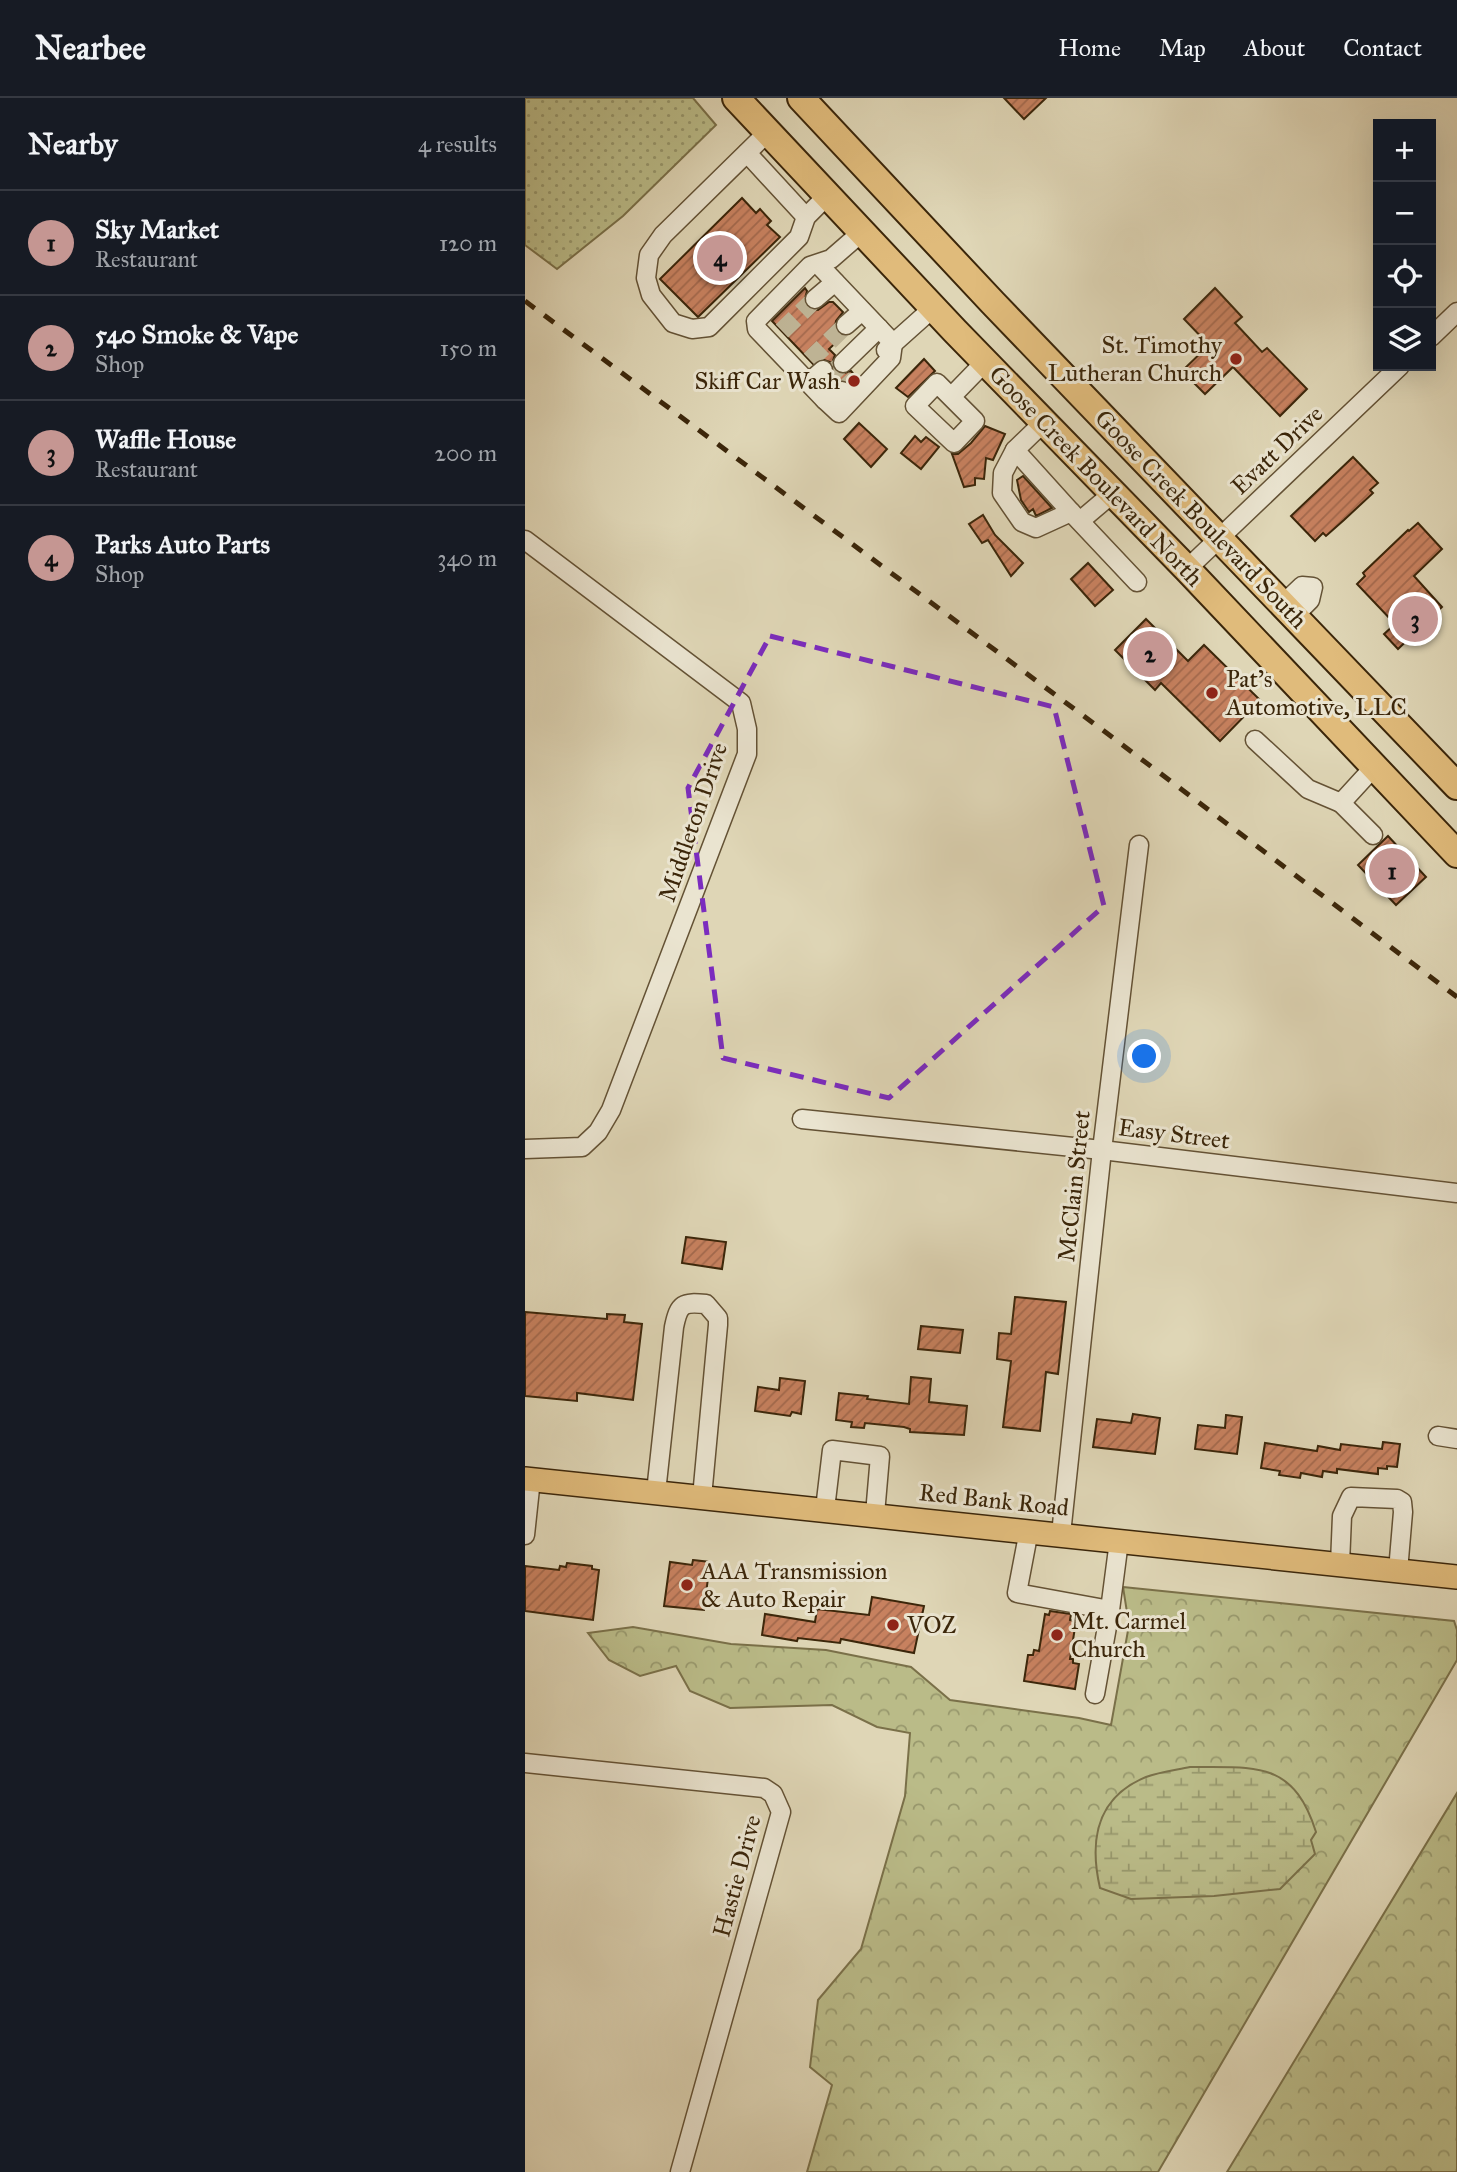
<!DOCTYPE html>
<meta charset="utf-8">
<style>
body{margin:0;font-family:"IM FELL Great Primer",serif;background:#20242c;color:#f1f3f6}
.controls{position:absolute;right:21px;top:21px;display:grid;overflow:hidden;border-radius:0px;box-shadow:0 7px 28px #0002}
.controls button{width:63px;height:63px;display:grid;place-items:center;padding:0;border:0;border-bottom:2px solid #363941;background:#171b24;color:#f1f3f6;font:35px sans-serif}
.you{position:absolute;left:620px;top:959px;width:24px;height:24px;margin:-18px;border:5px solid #fff;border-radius:50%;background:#1a73e8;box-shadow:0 0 0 10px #1a73e833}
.badge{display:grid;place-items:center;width:46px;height:46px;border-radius:50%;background:#c59692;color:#111;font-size:23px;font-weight:700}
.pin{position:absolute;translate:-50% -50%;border:4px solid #fff;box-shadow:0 2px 7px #0006}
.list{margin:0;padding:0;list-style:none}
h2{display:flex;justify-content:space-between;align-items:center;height:91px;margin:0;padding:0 28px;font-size:30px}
h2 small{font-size:23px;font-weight:400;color:#9ea1a6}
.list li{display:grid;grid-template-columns:46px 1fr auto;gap:21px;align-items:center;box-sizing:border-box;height:105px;padding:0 28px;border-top:2px solid #363941}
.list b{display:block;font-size:26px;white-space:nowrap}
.list p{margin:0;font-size:23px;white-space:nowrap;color:#9ea1a6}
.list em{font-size:23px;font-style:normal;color:#9ea1a6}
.icon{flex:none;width:38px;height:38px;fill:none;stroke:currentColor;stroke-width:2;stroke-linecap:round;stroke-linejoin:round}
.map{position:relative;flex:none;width:932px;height:2074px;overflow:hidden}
header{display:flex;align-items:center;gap:42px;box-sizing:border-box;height:98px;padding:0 35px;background:#171b24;border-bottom:2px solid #363941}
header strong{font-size:33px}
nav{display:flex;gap:38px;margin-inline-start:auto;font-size:24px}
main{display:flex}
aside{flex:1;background:#171b24}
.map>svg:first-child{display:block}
</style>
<header>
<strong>Nearbee</strong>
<nav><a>Home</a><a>Map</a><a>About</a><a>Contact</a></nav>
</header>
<main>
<aside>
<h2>Nearby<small>4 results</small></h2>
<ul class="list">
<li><span class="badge">1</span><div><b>Sky Market</b><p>Restaurant</p></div><em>120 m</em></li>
<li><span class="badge">2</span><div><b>540 Smoke &amp; Vape</b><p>Shop</p></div><em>150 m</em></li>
<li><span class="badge">3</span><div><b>Waffle House</b><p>Restaurant</p></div><em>200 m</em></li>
<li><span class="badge">4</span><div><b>Parks Auto Parts</b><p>Shop</p></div><em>340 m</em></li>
</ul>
</aside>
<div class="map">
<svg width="932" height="2074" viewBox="0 0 932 2074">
<defs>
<pattern id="grass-dots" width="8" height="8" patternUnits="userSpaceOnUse" patternTransform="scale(1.75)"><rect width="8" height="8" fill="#babb88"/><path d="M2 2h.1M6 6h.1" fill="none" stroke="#98986d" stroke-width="1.8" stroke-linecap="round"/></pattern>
<pattern id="forest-crowns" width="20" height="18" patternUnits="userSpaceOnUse" patternTransform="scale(1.75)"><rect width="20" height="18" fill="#babb88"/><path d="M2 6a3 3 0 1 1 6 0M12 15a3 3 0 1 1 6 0" fill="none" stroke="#98986d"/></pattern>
<pattern id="wetland-marsh" width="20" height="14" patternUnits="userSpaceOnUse" patternTransform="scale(1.75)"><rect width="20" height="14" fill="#babb88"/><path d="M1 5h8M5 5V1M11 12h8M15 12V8" fill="none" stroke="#98986d"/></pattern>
<pattern id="building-hatch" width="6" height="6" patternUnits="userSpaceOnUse" patternTransform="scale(1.75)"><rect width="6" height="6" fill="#c7815f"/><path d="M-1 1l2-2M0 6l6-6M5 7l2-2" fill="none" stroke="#a3694d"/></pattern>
</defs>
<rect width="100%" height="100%" fill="#dfd6b6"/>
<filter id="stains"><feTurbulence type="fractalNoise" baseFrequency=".00286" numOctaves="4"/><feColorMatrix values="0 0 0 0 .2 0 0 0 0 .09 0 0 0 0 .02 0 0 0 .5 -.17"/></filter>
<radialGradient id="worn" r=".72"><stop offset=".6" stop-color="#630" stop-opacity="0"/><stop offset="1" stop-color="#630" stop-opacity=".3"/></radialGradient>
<!-- grass -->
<polygon fill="url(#grass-dots)" stroke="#7a7049" stroke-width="2" points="0,0 168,0 191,27 98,118 32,171 0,147"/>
<!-- forest -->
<g fill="url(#forest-crowns)" stroke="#7a7049" stroke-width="2">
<polygon points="598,1489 929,1523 932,1532 932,1562 633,2074 282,2074 307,1987 285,1969 293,1902 336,1851 380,1698 385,1635 352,1629 307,1607 205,1610 165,1593 151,1568 115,1578 84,1562 63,1535 108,1529 206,1546 301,1552 386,1569 425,1602 554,1620 586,1627 604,1527"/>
<polygon points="932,1695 932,2074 702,2074"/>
</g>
<!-- wetland -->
<path fill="url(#wetland-marsh)" stroke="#7a7049" stroke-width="2" d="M 665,1669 C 729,1670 768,1661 791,1734 L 786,1742 L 790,1756 L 755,1791 L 689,1798 L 606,1801 L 575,1790 C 564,1742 572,1699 621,1679 C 634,1674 651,1672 665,1669 Z"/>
<!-- building -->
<g fill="url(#building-hatch)" stroke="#3b260a" stroke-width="2">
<polygon points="479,0 521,0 499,21"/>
<polygon points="217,100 231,115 235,111 246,123 242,127 255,139 173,219 135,181"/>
<polygon points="280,190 282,193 279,204 286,211 293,212 304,204 308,204 318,214 311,223 310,229 312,234 318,238 304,251 310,257 307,265 297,261 288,266 247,223"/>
<polygon points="690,190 717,219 710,225 737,254 742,250 782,291 755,318 708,269 680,296 657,273 684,247 659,221"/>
<polygon points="399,261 410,273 383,299 371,290"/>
<polygon points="309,272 316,276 326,273 332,280 326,286 319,282 310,284 306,280"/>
<polygon points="334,325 362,351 346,369 319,341"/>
<polygon points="460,328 480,336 468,362 461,360 459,381 450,380 450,387 439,389 427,356 433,356 446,345"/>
<polygon points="390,338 396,344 401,339 414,349 396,371 376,355"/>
<polygon points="828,359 853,385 845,392 848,395 819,422 801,438 798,435 790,443 766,418"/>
<polygon points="498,378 527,410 511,418 508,411 504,414 496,402 492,382"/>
<polygon points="458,417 470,437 498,465 486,478 463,442 457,445 444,426"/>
<polygon points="893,425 917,451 889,478 917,509 873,551 859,536 870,526 832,486 840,478 838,475 883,432 884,433"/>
<polygon points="563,465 588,492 570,508 546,481"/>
<polygon points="621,521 663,563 679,547 735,602 695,643 636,585 630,592 590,552"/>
<polygon points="863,738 901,779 871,807 833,767"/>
<polygon points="161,1139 201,1144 197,1171 157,1165"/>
<polygon points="490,1199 541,1204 533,1276 521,1274 515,1333 478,1329 486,1263 472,1261 474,1235 486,1236"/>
<polygon points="0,1214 82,1221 82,1216 100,1217 99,1224 117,1226 108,1302 52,1295 52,1303 0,1298"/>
<polygon points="396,1228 438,1232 435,1255 393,1251"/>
<polygon points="386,1279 406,1281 404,1304 442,1308 439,1337 385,1334 385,1331 379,1329 340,1325 339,1330 326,1329 327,1324 311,1322 314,1295 343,1298 342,1301 384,1306"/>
<polygon points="255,1280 280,1283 276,1316 267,1314 265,1318 230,1313 233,1289 254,1292"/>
<polygon points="608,1316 635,1320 630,1356 568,1349 572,1321 606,1325"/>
<polygon points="701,1317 717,1319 712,1356 670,1351 673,1327 700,1330"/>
<polygon points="858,1344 875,1346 872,1369 862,1368 862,1371 853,1370 853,1376 812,1371 812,1375 798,1373 797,1379 776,1375 775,1380 754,1377 755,1373 736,1370 740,1345 792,1353 793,1348 815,1352 816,1346 857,1351"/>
<polygon points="168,1462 185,1464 179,1512 139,1508 145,1464 167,1467"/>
<polygon points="42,1465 67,1468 67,1471 74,1472 68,1522 0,1513 0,1468 34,1472 35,1468 41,1469"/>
<polygon points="347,1499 399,1508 389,1555 316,1541 315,1545 273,1540 272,1543 237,1537 240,1516 290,1524 292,1511 344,1517"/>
<polygon points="525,1513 546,1516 545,1522 551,1523 545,1561 548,1561 548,1565 554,1566 550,1591 499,1583 503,1557 508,1557 509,1552 514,1553 520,1516 524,1517"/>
</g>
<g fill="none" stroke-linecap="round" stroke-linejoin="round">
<!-- minor-tunnel -->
<g stroke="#beb394" stroke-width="18" stroke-dasharray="18 9" stroke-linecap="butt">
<polyline points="257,233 290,201"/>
<polyline points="285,262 321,227"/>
<polyline points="304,278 318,265"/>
<polyline points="317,293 332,279"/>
</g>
<defs>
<g id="minor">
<polyline points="243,34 138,137 124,157 121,180 126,197 148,225 167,231 184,229 274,139 281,119 303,97"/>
<polyline points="222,55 281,119"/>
<polyline points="293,166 368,245 366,260 314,315 300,302"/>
<polyline points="290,201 310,184"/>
<polyline points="321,227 337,213"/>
<polyline points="906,239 932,214"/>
<polyline points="361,252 408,210"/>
<polyline points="318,265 354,230"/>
<polyline points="284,284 298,272"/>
<polyline points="317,293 310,300 300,302 232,231 231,223 285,168 306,161 337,134"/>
<polyline points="426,299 450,323 429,345 390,308 412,285 426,299 460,264"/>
<polyline points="519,324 490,352 478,375 477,395 497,424 511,430 546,414 612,484"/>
<polyline points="490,352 546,414"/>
<polyline points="555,423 588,395"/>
<polyline points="0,442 216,605 222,631 222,656 86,1012 73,1034 57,1049 0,1051"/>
<polyline points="662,471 875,268"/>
<polyline points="758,506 777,488 788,489 785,502 769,518"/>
<polyline points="730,642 783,691 816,705 849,669"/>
<polyline points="816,705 848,737"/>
<polyline points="277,1021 577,1052 932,1095"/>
<polyline points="913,1338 932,1341"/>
<path d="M 131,1394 L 149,1229 C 154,1205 158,1204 181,1206 L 193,1220 L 193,1227 L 177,1399"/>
<polyline points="300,1411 307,1352 355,1358 350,1416"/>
<polyline points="504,1432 492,1495 585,1512 570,1596"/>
<polyline points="536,1436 577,1052 614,747"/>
<polyline points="0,1437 6,1381"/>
<polyline points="815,1466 817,1418 826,1399 872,1401 877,1404 878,1414 873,1473"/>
<polyline points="585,1512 594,1443"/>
<polyline points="0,1665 239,1690 248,1696 256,1714 155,2074"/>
</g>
<polyline id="major" points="0,1381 932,1479"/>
<g id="highway">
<polyline points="211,0 430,233 662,471 932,756"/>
<polyline points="276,0 468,205 932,688"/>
</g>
</defs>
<!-- minor casing -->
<use href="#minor" stroke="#645235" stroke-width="21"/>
<!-- major casing -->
<use href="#major" stroke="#3b260a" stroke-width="26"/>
<!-- highway casing -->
<use href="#highway" stroke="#3b260a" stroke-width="30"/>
<!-- minor -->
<use href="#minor" stroke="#eae4d0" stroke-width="18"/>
<!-- major -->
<use href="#major" stroke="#e0bb7b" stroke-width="23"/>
<!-- highway -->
<use href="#highway" stroke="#e0bb7b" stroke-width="26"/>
<!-- rail -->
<polyline stroke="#3b260a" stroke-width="5" stroke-dasharray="12 12" stroke-linecap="butt" points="0,203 583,636 932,899"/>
</g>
<!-- marked area -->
<path fill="none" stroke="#7b2cbf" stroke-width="5" stroke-dasharray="14 9" stroke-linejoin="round" d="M 245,538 L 529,609 L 579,808 L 364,1000 L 198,960 L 163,690 Z"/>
<!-- markers -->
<g fill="#8f2418" stroke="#eae4d0" stroke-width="2.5">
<circle cx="711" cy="261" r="7"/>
<circle cx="329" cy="283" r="7"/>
<circle cx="687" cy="595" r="7"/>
<circle cx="162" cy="1487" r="7"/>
<circle cx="368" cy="1527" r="7"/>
<circle cx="532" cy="1537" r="7"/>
</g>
<g text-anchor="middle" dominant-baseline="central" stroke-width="6" stroke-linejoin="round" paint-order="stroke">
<!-- poi labels -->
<g font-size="24" fill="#3b260a" stroke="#eae4d0" text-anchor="start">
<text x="697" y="247" text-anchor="end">St. Timothy<tspan x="697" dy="28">Lutheran Church</tspan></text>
<text x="315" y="283" text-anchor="end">Skiff Car Wash</text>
<text x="701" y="581">Pat's<tspan x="701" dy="28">Automotive, LLC</tspan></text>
<text x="176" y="1473">AAA Transmission<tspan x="176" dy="28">&amp; Auto Repair</tspan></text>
<text x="546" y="1523">Mt. Carmel<tspan x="546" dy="28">Church</tspan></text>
<text x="382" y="1527">VOZ</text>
</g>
<!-- street labels -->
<g font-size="24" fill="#3b260a" stroke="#eae4d0">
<text transform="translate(752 352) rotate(-44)">Evatt Drive</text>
<text transform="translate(571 378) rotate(46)">Goose Creek Boulevard North</text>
<text transform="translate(676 421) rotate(46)">Goose Creek Boulevard South</text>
<text transform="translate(168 724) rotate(-71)">Middleton Drive</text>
<text transform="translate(649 1036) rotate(7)">Easy Street</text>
<text transform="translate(549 1088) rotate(-84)">McClain Street</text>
<text transform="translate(469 1402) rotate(6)">Red Bank Road</text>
<text transform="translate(212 1778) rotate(-75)">Hastie Drive</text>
</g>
</g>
<rect width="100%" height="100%" filter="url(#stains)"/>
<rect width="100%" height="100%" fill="url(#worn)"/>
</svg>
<div class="controls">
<button>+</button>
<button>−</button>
<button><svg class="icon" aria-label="locate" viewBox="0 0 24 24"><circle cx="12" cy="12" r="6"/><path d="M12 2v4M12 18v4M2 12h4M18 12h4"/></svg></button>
<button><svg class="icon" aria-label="layers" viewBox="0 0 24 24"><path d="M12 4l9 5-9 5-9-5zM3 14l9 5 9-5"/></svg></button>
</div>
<div class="you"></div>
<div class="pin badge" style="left:867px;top:773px">1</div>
<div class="pin badge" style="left:625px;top:556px">2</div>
<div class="pin badge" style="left:890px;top:521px">3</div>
<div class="pin badge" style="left:195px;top:160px">4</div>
</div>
</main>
